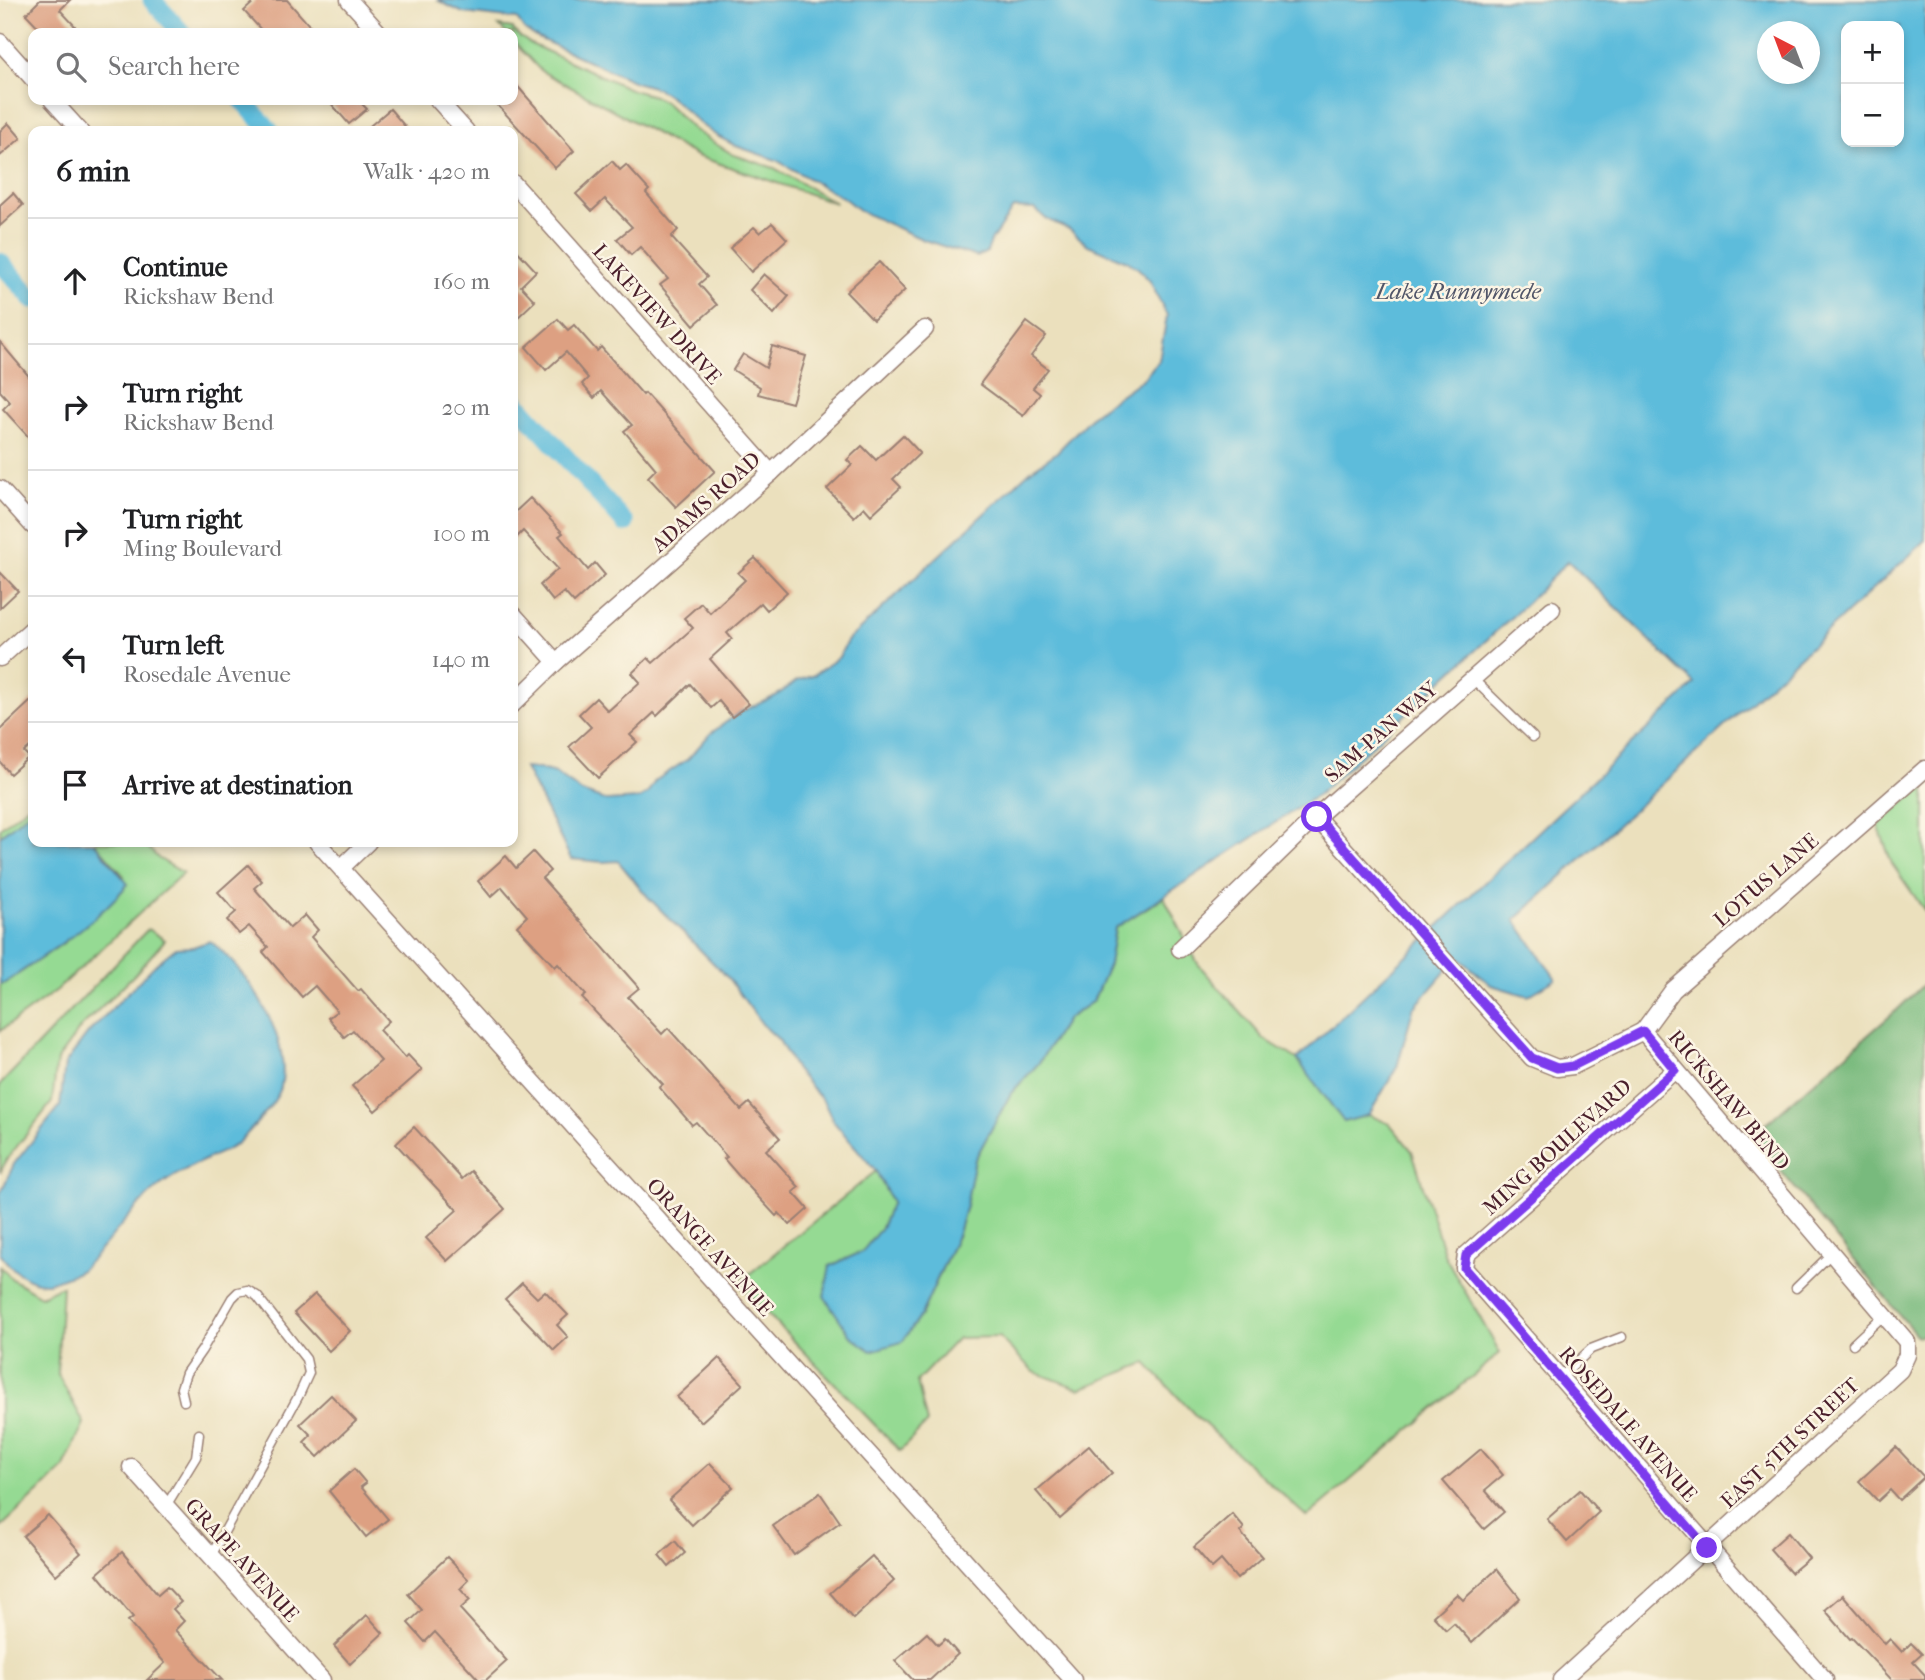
<!DOCTYPE html>
<meta charset="utf-8">
<style>
body{margin:0;font-family:"IM FELL French Canon",serif;background:#f2f2f2;color:#202124}
.controls{position:absolute;right:21px;top:21px;display:grid;overflow:hidden;border-radius:14px;box-shadow:0 4px 10px #0003}
.controls button{width:63px;height:63px;display:grid;place-items:center;padding:0;border:0;border-bottom:2px solid #e0e0e0;background:#fff;color:#202124;font:35px sans-serif}
.compass{position:absolute;left:1757px;top:21px;width:63px;height:63px;border-radius:50%;background:#fff;box-shadow:0 4px 10px #0003;rotate:318deg}
.stop{position:absolute;width:21px;height:21px;margin:-16px;border:5px solid #7c3aed;border-radius:50%;background:#fff}
.stop.end{background:#7c3aed;border-color:#fff;box-shadow:0 2px 7px #0008}
.list{margin:0;padding:0;list-style:none}
h2{display:flex;justify-content:space-between;align-items:center;height:91px;margin:0;padding:0 28px;font-size:30px}
h2 small{font-size:23px;font-weight:400;color:#757577}
.list li{display:grid;grid-template-columns:46px 1fr auto;gap:21px;align-items:center;box-sizing:border-box;height:126px;padding:0 28px;border-top:2px solid #e0e0e0}
.list b{display:block;font-size:26px;white-space:nowrap}
.list p{margin:0;font-size:23px;white-space:nowrap;color:#757577}
.list em{font-size:23px;font-style:normal;color:#757577}
.icon{flex:none;width:38px;height:38px;fill:none;stroke:currentColor;stroke-width:2;stroke-linecap:round;stroke-linejoin:round}
.map{position:relative;flex:none;width:1925px;height:1680px;overflow:hidden}
.search{position:absolute;background:#fff;box-shadow:0 4px 10px #0003;left:28px;top:28px;width:490px;height:77px;display:flex;align-items:center;gap:18px;box-sizing:border-box;padding:0 24px;border-radius:14px;color:#757577;font-size:26px}
.panel{position:absolute;background:#fff;box-shadow:0 4px 10px #0003;left:28px;top:126px;width:490px;height:721px;border-radius:14px}
.map>svg:first-child{display:block}
</style>
<div class="map">
<svg width="1925" height="1680" viewBox="0 0 1925 1680">
<rect width="100%" height="100%" fill="#fcf5e5"/>
<filter id="ink" filterUnits="userSpaceOnUse"><feTurbulence type="fractalNoise" baseFrequency=".0143" numOctaves="2"/><feDisplacementMap in="SourceGraphic" scale="14" xChannelSelector="R" yChannelSelector="G"/><feConvolveMatrix kernelMatrix="1 2 1 2 8 2 1 2 1" color-interpolation-filters="sRGB"/></filter>
<filter id="wash" filterUnits="userSpaceOnUse"><feTurbulence type="fractalNoise" baseFrequency=".00686" numOctaves="4" result="noise"/><feDisplacementMap in="SourceGraphic" scale="28" xChannelSelector="R" yChannelSelector="G"/><feGaussianBlur stdDeviation="1.57" result="paint"/><feColorMatrix in="noise" values="0 0 0 0 0 0 0 0 0 0 0 0 0 0 0 0 0 1.4 0 .05"/><feComposite in="paint" operator="in"/></filter>
<g filter="url(#wash)">
<rect width="100%" height="100%" fill="#ebe0bd"/>
<!-- green -->
<g fill="#95da93" stroke="#707c5f" stroke-width="2">
<polygon points="499,26 512,28 519,36 531,44 632,90 654,96 667,104 693,129 714,143 734,155 774,168 836,203 697,156 541,71 513,41 513,33 506,33"/>
<polygon points="1925,783 1925,911 1892,864 1878,825"/>
<polygon points="33,802 33,809 0,836 0,828"/>
<polygon points="94,842 143,842 158,858 183,873 57,990 0,1031 0,984 5,983 66,941 124,876"/>
<polygon points="1164,897 1198,964 1263,1038 1297,1059 1344,1121 1369,1115 1390,1124 1412,1151 1445,1256 1500,1353 1307,1517 1197,1417 1146,1363 1080,1389 1034,1372 999,1337 958,1338 917,1381 927,1423 900,1451 738,1283 876,1171 892,1202 881,1228 862,1252 830,1266 921,1315 958,1234 966,1205 975,1159 1011,1093 1038,1064 1067,1019 1093,1001 1109,964 1115,928"/>
<polygon points="148,929 165,940 135,974 82,1026 57,1060 52,1102 7,1159 0,1173 0,1085"/>
<polygon points="0,1266 12,1279 41,1296 62,1286 57,1373 84,1423 63,1469 0,1528"/>
</g>
<!-- forest -->
<polygon fill="#78ba7d" stroke="#616c54" stroke-width="2" points="1925,983 1925,1334 1917,1336 1752,1136 1898,1009"/>
<!-- water -->
<g fill="#5dbcdb" stroke="#546e83" stroke-width="2" fill-rule="evenodd">
<path d="M 437,0 L 1925,0 L 1925,541 L 1515,920 L 1556,979 L 1528,996 L 1491,985 L 1458,957 L 1413,1009 L 1397,1067 L 1369,1115 L 1344,1122 L 1297,1059 L 1695,684 L 1568,561 L 1529,601 L 1319,794 L 1115,928 L 1109,964 L 1093,1001 L 1067,1019 L 1038,1064 L 1011,1093 L 975,1159 L 966,1205 L 958,1233 L 921,1315 L 902,1342 L 871,1351 L 850,1335 L 824,1296 L 830,1266 L 862,1252 L 881,1228 L 892,1202 L 876,1171 L 833,1121 L 824,1102 L 796,1070 L 779,1040 L 763,1025 L 728,978 L 648,897 L 618,861 L 603,862 L 571,859 L 525,768 L 540,769 L 555,773 L 582,792 L 607,801 L 638,799 L 647,794 L 655,781 L 688,759 L 710,734 L 740,712 L 776,696 L 797,681 L 814,675 L 839,657 L 847,641 L 1030,471 L 1056,453 L 1096,412 L 1144,378 L 1159,360 L 1167,316 L 1150,281 L 1139,269 L 1127,261 L 1088,245 L 1069,229 L 1046,219 L 1035,209 L 1013,208 L 991,241 L 987,252 L 977,257 L 924,240 L 860,211 L 845,199 L 776,160 L 736,146 L 717,136 L 699,123 L 671,97 L 656,88 L 635,82 L 534,36 L 525,30 L 517,19 L 463,13 ZM 1846,26 L 1899,26 L 1899,142 L 1846,142 ZM 1768,32 L 1810,32 L 1810,74 L 1768,74 Z"/>
<path d="M 33,809 L 33,842 L 94,842 L 128,884 C 95,924 48,953 5,983 L 0,984 L 0,836 Z"/>
<path d="M 210,941 C 247,969 292,1038 281,1087 C 278,1101 247,1135 235,1145 C 227,1151 216,1154 207,1159 C 190,1167 171,1176 157,1188 C 128,1212 108,1245 81,1270 C 78,1273 51,1282 47,1283 C 29,1284 7,1267 0,1252 L 0,1194 L 14,1164 L 60,1106 L 65,1064 L 89,1032 L 156,964 L 176,948 L 193,947 Z"/>
</g>
<g fill="none" stroke-linecap="round" stroke-linejoin="round">
<!-- canal -->
<g stroke="#5dbcdb" stroke-width="19">
<polyline points="152,0 182,33"/>
<polyline points="242,100 270,131"/>
<polyline points="0,262 33,299"/>
<polyline points="513,399 625,523"/>
</g>
</g>
<g id="blocks">
<!-- building -->
<g fill="#dda082">
<polygon points="40,0 70,0 60,10 75,26 67,33 44,33 26,14"/>
<polygon points="256,0 287,0 316,33 264,33 244,11"/>
<polygon points="513,81 574,151 555,168 493,100 513,100"/>
<polygon points="328,100 358,100 367,109 349,124"/>
<polygon points="390,109 409,131 364,131"/>
<polygon points="8,123 21,138 0,156 0,131"/>
<polygon points="612,161 620,170 626,165 649,190 646,193 678,230 671,237 707,277 699,284 717,305 694,325 660,285 668,279 640,247 631,255 617,239 632,227 605,199 592,211 576,194"/>
<polygon points="13,193 23,205 0,226 0,205"/>
<polygon points="772,223 787,239 751,272 730,248 754,227 760,233"/>
<polygon points="513,246 536,271 521,286 535,301 513,322"/>
<polygon points="879,262 905,290 873,320 846,292"/>
<polygon points="764,274 789,296 774,314 750,290"/>
<polygon points="558,319 568,330 574,325 597,351 601,347 643,395 645,393 715,471 676,507 648,477 656,469 624,431 632,425 601,391 594,398 582,384 588,378 566,352 546,370 526,347"/>
<polygon points="1027,322 1046,336 1031,356 1048,369 1033,388 1040,394 1023,416 980,384"/>
<polygon points="0,342 33,381 33,442 3,409 10,402 0,391"/>
<polygon points="772,346 806,356 792,403 758,394 760,387 733,370 743,354 766,368"/>
<polygon points="903,435 920,453 893,479 901,487 871,515 864,507 854,517 827,489 852,465 847,460 862,446 876,460"/>
<polygon points="530,498 563,533 559,536 588,570 595,563 605,575 574,603 564,592 553,601 540,585 558,569 523,531 513,541 513,514"/>
<polygon points="755,558 787,592 767,610 761,603 727,633 732,639 710,659 749,704 732,717 719,701 711,708 690,684 657,716 654,713 630,735 637,742 598,778 569,747 591,727 579,714 596,698 608,711 640,682 632,673 648,658 653,663 693,628 684,618 701,603 710,613 745,580 738,573"/>
<polygon points="0,572 18,591 0,608"/>
<polygon points="33,699 33,744 24,752 29,757 10,774 0,762 0,730"/>
<polygon points="533,852 550,871 542,878 639,988 628,997 662,1034 668,1028 741,1110 749,1103 780,1138 766,1150 799,1187 793,1192 808,1209 790,1225 779,1213 776,1216 738,1175 724,1159 727,1157 696,1122 692,1125 659,1087 663,1084 582,998 586,995 558,964 555,967 517,926 527,916 502,887 491,897 478,881 506,856 516,868"/>
<polygon points="248,865 262,881 254,888 290,928 305,915 318,930 311,937 358,991 361,989 389,1021 379,1030 405,1058 408,1055 422,1070 375,1111 352,1086 381,1061 353,1030 344,1037 328,1018 337,1011 315,986 302,997 263,952 268,947 249,926 239,934 227,920 236,912 218,892"/>
<polygon points="414,1127 462,1179 471,1171 505,1209 447,1261 426,1238 457,1210 396,1144"/>
<polygon points="522,1283 537,1298 545,1291 568,1315 557,1325 568,1337 554,1350 505,1299"/>
<polygon points="315,1294 350,1331 329,1351 294,1313"/>
<polygon points="719,1358 743,1384 701,1422 677,1397"/>
<polygon points="331,1395 356,1421 318,1457 304,1442 311,1435 300,1424"/>
<polygon points="1089,1446 1112,1473 1060,1519 1036,1491"/>
<polygon points="1896,1447 1924,1477 1899,1500 1890,1490 1878,1501 1859,1481"/>
<polygon points="1481,1449 1503,1475 1485,1490 1504,1512 1484,1529 1443,1481"/>
<polygon points="710,1463 733,1487 692,1525 669,1500"/>
<polygon points="354,1469 366,1483 361,1487 388,1519 366,1537 329,1491"/>
<polygon points="1580,1490 1599,1512 1567,1542 1547,1519"/>
<polygon points="820,1493 840,1522 794,1555 773,1526"/>
<polygon points="1232,1514 1244,1528 1240,1532 1262,1557 1237,1579 1221,1560 1212,1568 1194,1547"/>
<polygon points="48,1515 81,1553 56,1575 23,1536"/>
<polygon points="1788,1533 1809,1558 1791,1573 1770,1549"/>
<polygon points="675,1541 685,1553 669,1567 659,1555"/>
<polygon points="122,1552 158,1595 167,1587 181,1602 173,1609 184,1621 175,1630 222,1680 147,1680 165,1663 128,1621 133,1617 97,1574"/>
<polygon points="872,1556 894,1581 853,1619 830,1593"/>
<polygon points="447,1557 469,1580 460,1589 470,1600 460,1609 507,1661 486,1680 479,1680 435,1632 425,1642 408,1623 422,1610 408,1594"/>
<polygon points="1497,1569 1520,1598 1472,1643 1454,1623 1446,1630 1433,1616 1457,1594 1463,1600"/>
<polygon points="1843,1595 1885,1644 1890,1639 1902,1652 1911,1643 1922,1654 1913,1662 1925,1675 1925,1680 1892,1680 1852,1638 1850,1639 1825,1610"/>
<polygon points="367,1615 383,1633 350,1664 334,1646"/>
<polygon points="927,1633 938,1645 945,1639 958,1654 930,1680 913,1680 895,1661"/>
</g>
</g>
</g>
<g filter="url(#ink)">
<use href="#blocks" fill-opacity="0" stroke="#9a8074" stroke-width="2"/>
<g fill="none" stroke-linecap="round" stroke-linejoin="round">
<defs>
<g id="lane">
<polyline points="1473,679 1533,737"/>
<polyline points="1796,1288 1832,1253"/>
<polyline points="1853,1344 1884,1315"/>
<polyline points="1560,1378 1591,1349 1622,1337"/>
<polyline points="184,1401 181,1388 186,1373 202,1350 232,1298 238,1292 247,1290 257,1296 306,1359 309,1373 299,1395 211,1556"/>
<polyline points="166,1506 196,1457 199,1434"/>
</g>
<g id="street">
<polyline points="349,0 379,33"/>
<polyline points="0,42 33,79"/>
<polyline points="52,100 80,131"/>
<polyline points="438,100 466,131"/>
<polyline points="513,183 771,473"/>
<polyline points="0,489 33,526"/>
<polyline points="513,614 556,662"/>
<polyline points="0,658 33,628"/>
<polyline points="513,704 556,662 771,473 925,329"/>
<polyline points="1316,817 1532,1058 1557,1068 1573,1066 1643,1031 1907,1342 1907,1355 1900,1370 1561,1680"/>
<polyline points="317,842 1073,1680"/>
<polyline points="341,868 368,842"/>
<polyline points="1180,949 1316,817 1552,609"/>
<polyline points="1643,1031 1673,990 1925,769"/>
<polyline points="1675,1070 1466,1255 1464,1268 1825,1680"/>
<polyline points="131,1467 322,1680"/>
</g>
</defs>
<!-- lane casing -->
<use href="#lane" stroke="#9a8074" stroke-width="11"/>
<!-- street casing -->
<use href="#street" stroke="#9a8074" stroke-width="19"/>
<!-- lane -->
<use href="#lane" stroke="#fff" stroke-width="8"/>
<!-- street -->
<use href="#street" stroke="#fff" stroke-width="16"/>
</g>
</g>
<g fill="none" stroke-linecap="round" stroke-linejoin="round" filter="url(#ink)">
<!-- route -->
<polyline stroke="#7c3aed" stroke-width="9" points="1317,817 1532,1058 1557,1068 1573,1066 1643,1031 1675,1070 1466,1255 1464,1268 1707,1548"/>
</g>
<g text-anchor="middle" dominant-baseline="central" stroke-width="5" stroke-linejoin="round" paint-order="stroke">
<!-- street labels -->
<g font-size="21" fill="#4a1f2b" stroke="#fcf5e5">
<text transform="translate(657 314) rotate(48)">LAKEVIEW DRIVE</text>
<text transform="translate(706 502) rotate(-42)">ADAMS ROAD</text>
<text transform="translate(1381 732) rotate(-41)">SAM-PAN WAY</text>
<text transform="translate(1766 880) rotate(-41)">LOTUS LANE</text>
<text transform="translate(1729 1100) rotate(50)">RICKSHAW BEND</text>
<text transform="translate(1557 1147) rotate(-42)">MING BOULEVARD</text>
<text transform="translate(710 1247) rotate(48)">ORANGE AVENUE</text>
<text transform="translate(1628 1424) rotate(49)">ROSEDALE AVENUE</text>
<text transform="translate(1790 1443) rotate(-43)">EAST 5TH STREET</text>
<text transform="translate(242 1560) rotate(48)">GRAPE AVENUE</text>
</g>
<!-- water labels -->
<g font-size="23" font-style="italic" fill="#515669" stroke="#fcf5e5">
<text x="1458" y="291">Lake Runnymede</text>
</g>
</g>
</svg>
<div class="controls">
<button>+</button>
<button>−</button>
</div>
<svg class="compass" viewBox="-18 -18 36 36"><path d="M0-13l5 13h-10z" fill="#e53935"/><path d="M0 13l5-13h-10z" fill="#757577"/></svg>
<div class="stop" style="left:1317px;top:817px"></div>
<div class="stop end" style="left:1707px;top:1548px"></div>
<div class="search"><svg class="icon" aria-label="search" viewBox="0 0 24 24"><circle cx="10" cy="10" r="6"/><path d="M15 15l6 6"/></svg>Search here</div>
<section class="panel">
<h2>6 min<small>Walk · 420 m</small></h2>
<ul class="list">
<li><svg class="icon" aria-label="ahead" viewBox="0 0 24 24"><path d="M12 20V5M6 11l6-6 6 6"/></svg><div><b>Continue</b><p>Rickshaw Bend</p></div><em>160 m</em></li>
<li><svg class="icon" aria-label="right" viewBox="0 0 24 24"><path d="M7 20v-9h11M14 6l5 5-5 5"/></svg><div><b>Turn right</b><p>Rickshaw Bend</p></div><em>20 m</em></li>
<li><svg class="icon" aria-label="right" viewBox="0 0 24 24"><path d="M7 20v-9h11M14 6l5 5-5 5"/></svg><div><b>Turn right</b><p>Ming Boulevard</p></div><em>100 m</em></li>
<li><svg class="icon" aria-label="left" viewBox="0 0 24 24"><path d="M17 20v-9H6M10 6l-5 5 5 5"/></svg><div><b>Turn left</b><p>Rosedale Avenue</p></div><em>140 m</em></li>
<li><svg class="icon" aria-label="arrive" viewBox="0 0 24 24"><path d="M6 21V4h12l-3 4 3 4H6"/></svg><div><b>Arrive at destination</b></div></li>
</ul>
</section>
</div>
